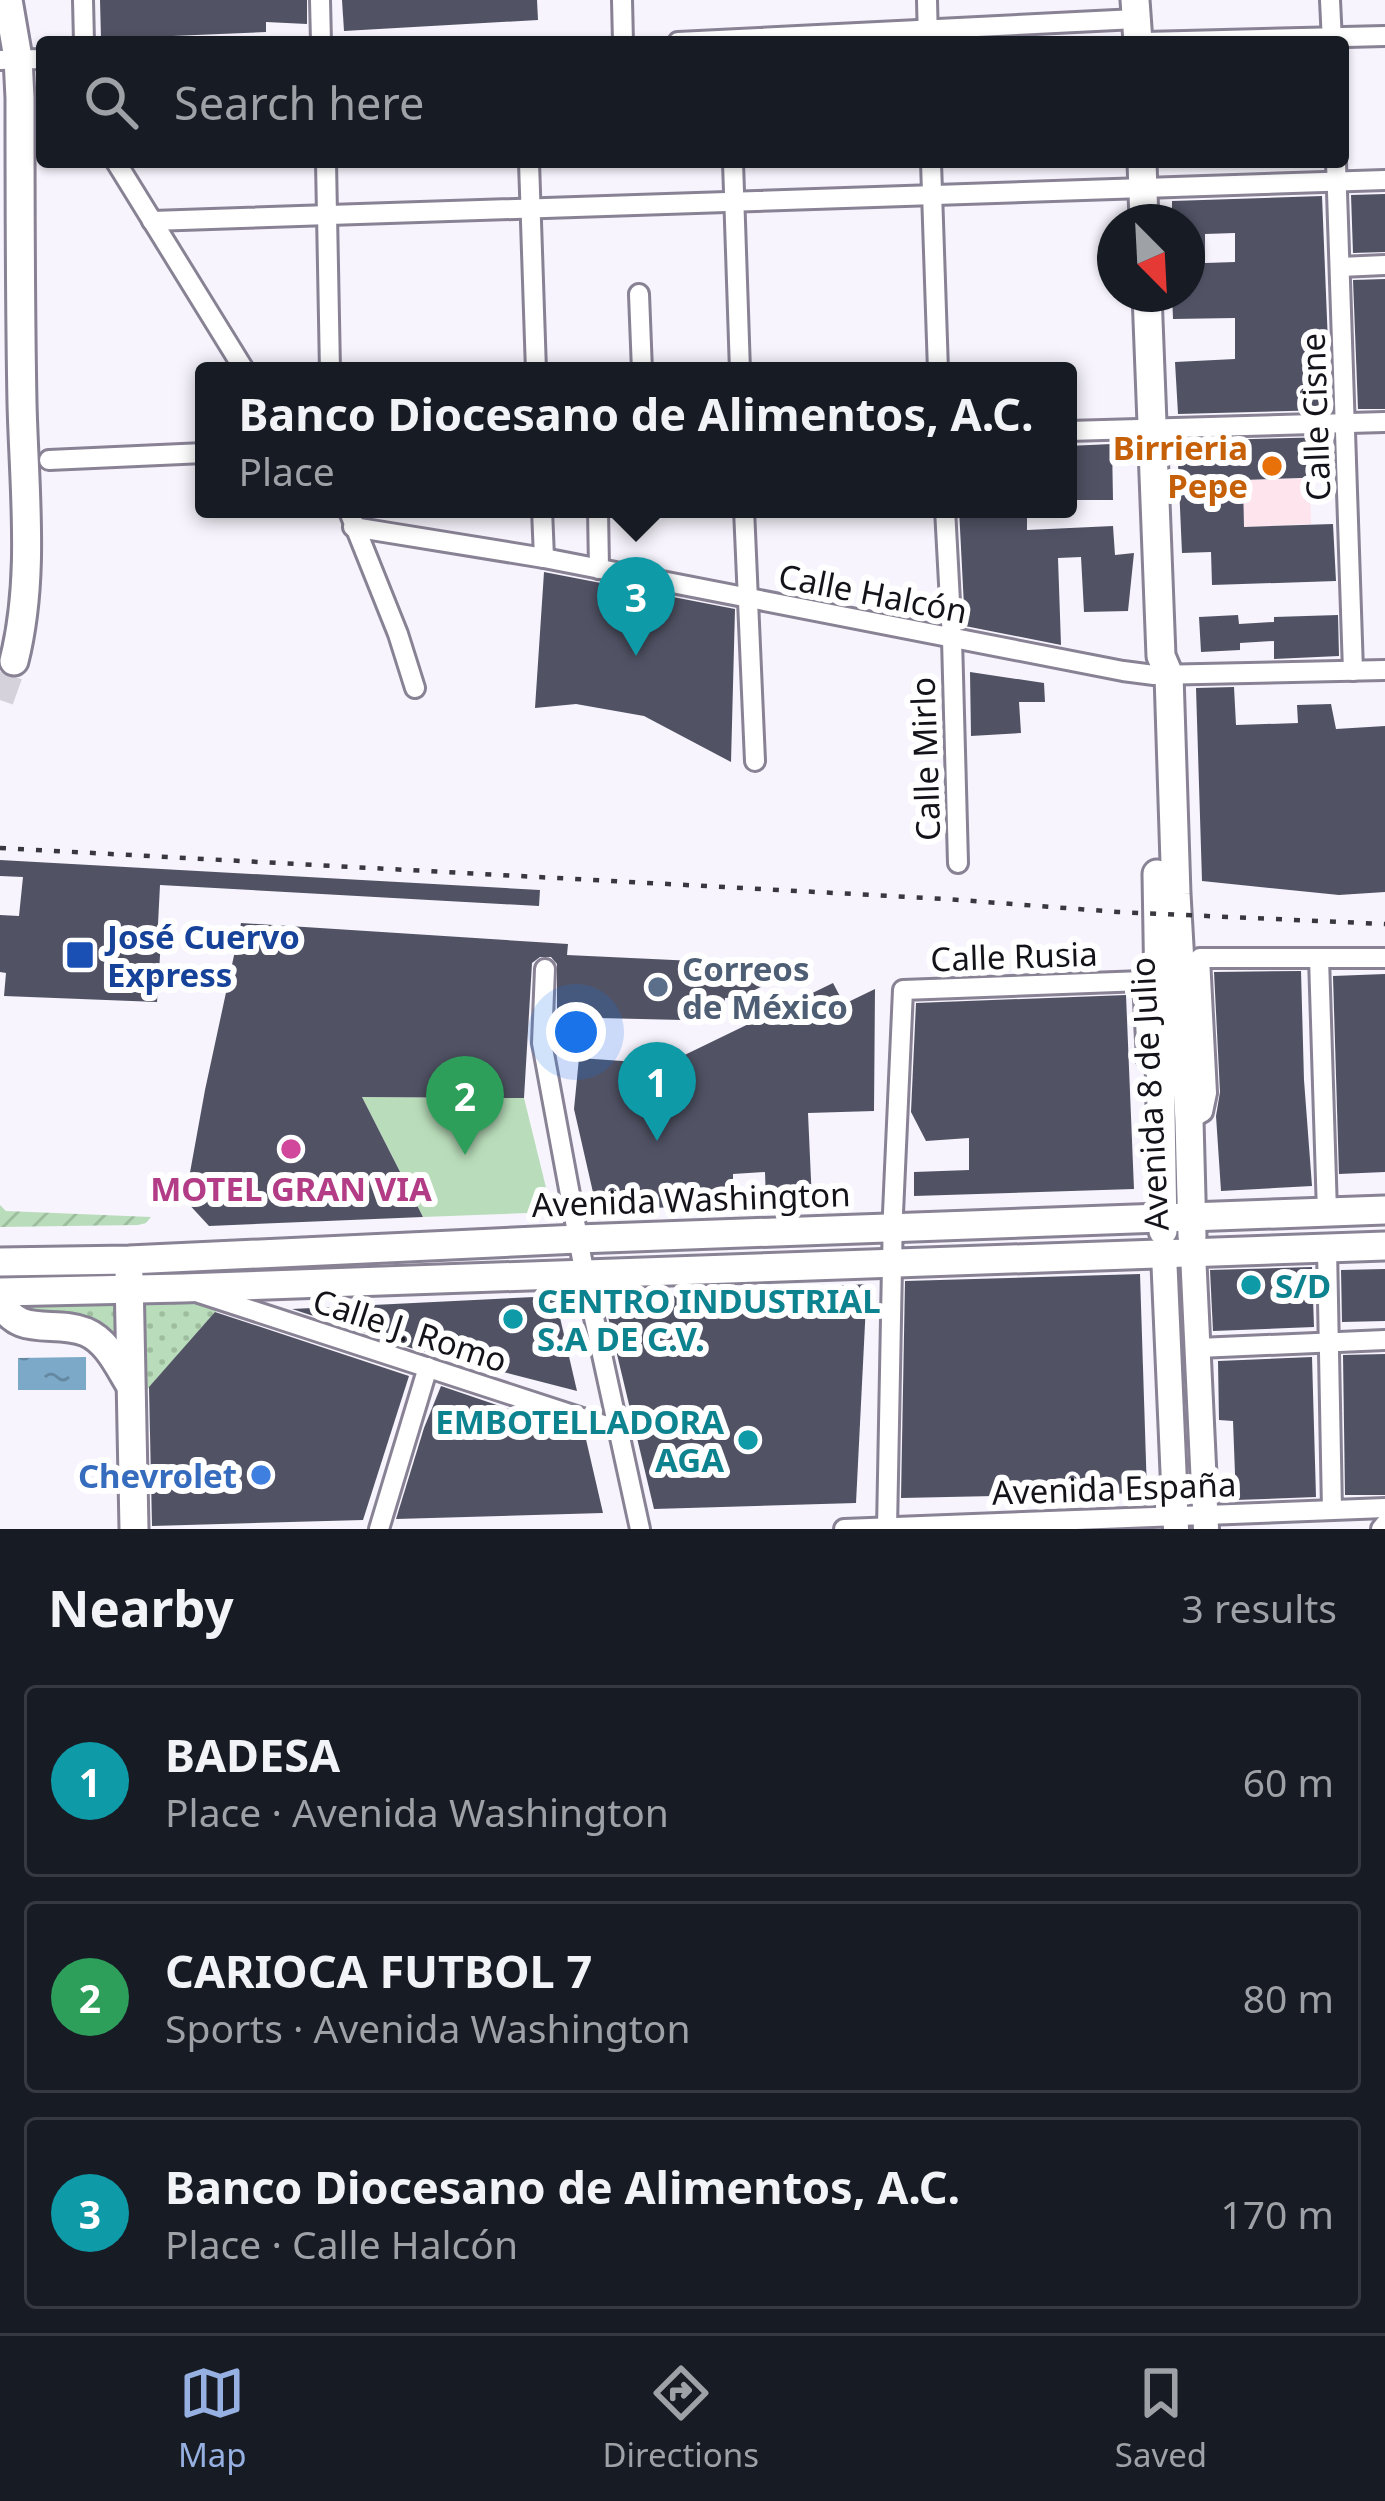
<!DOCTYPE html>
<meta charset="utf-8">
<style>
body{margin:0;font-family:"Noto Sans",sans-serif;background:#242831;color:#f1f3f6}
.compass{position:absolute;left:1097px;top:204px;width:108px;height:108px;border-radius:50%;background:#171b24;box-shadow:0 3px 9px #0004;rotate:156deg}
.you{position:absolute;left:576px;top:1032px;width:42px;height:42px;margin:-30px;border:9px solid #fff;border-radius:50%;background:#1a73e8;box-shadow:0 0 0 18px #1a73e833}
.badge{display:grid;place-items:center;width:78px;height:78px;border-radius:50%;background:#96b0e2;color:#fff;font-size:39px;font-weight:700}
.pin{position:absolute;translate:-50% -99px;filter:drop-shadow(0 3px 6px #0008)}
.pin::after{content:'';position:absolute;top:63px;width:42px;height:36px;background:inherit;clip-path:polygon(0 0,100% 0,50% 100%)}
.popup{position:absolute;left:195px;top:362px;width:882px;height:156px;box-sizing:border-box;display:grid;place-content:center;border-radius:12px;background:#171b24;filter:drop-shadow(0 3px 9px #0005);font-size:39px;white-space:nowrap;color:#9ea1a6}
.popup b{font-size:45px;color:#f1f3f6}
.popup::after{content:'';position:absolute;left:50%;top:100%;margin-left:-24px;border:24px solid transparent;border-top-color:#171b24}
.list{margin:0;padding:0;list-style:none}
h2{display:flex;justify-content:space-between;align-items:center;height:156px;margin:0;padding:0 48px;font-size:51px}
h2 small{font-size:39px;font-weight:400;color:#9ea1a6}
.list li{display:grid;grid-template-columns:78px 1fr auto;gap:36px;align-items:center;box-sizing:border-box;height:192px;margin:0 24px 24px;padding:0 24px;border:3px solid #363941;border-radius:12px}
.list b{display:block;font-size:45px;white-space:nowrap}
.list p{margin:0;font-size:39px;white-space:nowrap;color:#9ea1a6}
.list em{font-size:39px;font-style:normal;color:#9ea1a6}
.icon{flex:none;width:66px;height:66px;fill:none;stroke:currentColor;stroke-width:2;stroke-linecap:round;stroke-linejoin:round}
.map{position:relative;flex:none;width:1385px;height:1529px;overflow:hidden}
.search{position:absolute;background:#171b24;box-shadow:0 3px 9px #0004;left:36px;right:36px;top:36px;height:132px;display:flex;align-items:center;gap:30px;box-sizing:border-box;padding:0 42px;border-radius:12px;color:#9ea1a6;font-size:45px}
.sheet{height:804px;background:#171b24}
nav{display:flex;justify-content:space-around;align-items:center;box-sizing:border-box;height:168px;border-top:3px solid #363941;background:#171b24;font-size:33px;color:#9ea1a6}
nav a{display:grid;justify-items:center;gap:6px}
nav .on{color:#96b0e2}
.map>svg:first-child{display:block}
</style>
<div class="map">
<svg width="1385" height="1529" viewBox="0 0 1385 1529">
<defs>
<pattern id="grass-dots" width="8" height="8" patternUnits="userSpaceOnUse" patternTransform="scale(3)"><rect width="8" height="8" fill="#b9ddba"/><path d="M2 2h.1M6 6h.1" fill="none" stroke="#9ebd9f" stroke-width="1.8" stroke-linecap="round"/></pattern>
<pattern id="garden-furrows" width="10" height="10" patternUnits="userSpaceOnUse" patternTransform="scale(3)"><rect width="10" height="10" fill="#b9ddba"/><path d="M-1 1l2-2M0 10L10 0M9 11l2-2" fill="none" stroke="#9ebd9f"/></pattern>
<pattern id="water-ripples" width="26" height="14" patternUnits="userSpaceOnUse" patternTransform="scale(3)"><rect width="26" height="14" fill="#7ba9c7"/><path d="M2 4q2-2 4 0t4 0M15 11q2-2 4 0t4 0" fill="none" stroke="#6488a1"/></pattern>
</defs>
<rect width="100%" height="100%" fill="#f7f4fd"/>
<!-- commercial -->
<polygon fill="#fee4ec" points="1310,478 1311,524 1244,527 1243,480"/>
<!-- grass -->
<g fill="url(#grass-dots)">
<polygon points="1166,1264 1181,1264 1187,1493 1181,1492"/>
<polygon points="120,1296 122,1348 31,1318 9,1299"/>
<polygon points="145,1299 194,1300 219,1308 145,1392"/>
</g>
<!-- garden -->
<polygon fill="url(#garden-furrows)" points="0,1205 6,1211 151,1217 146,1223 138,1225 0,1227"/>
<!-- pitch -->
<polygon fill="#b9ddba" points="362,1097 524,1098 552,1212 423,1217"/>
<!-- water -->
<polygon fill="url(#water-ripples)" points="86,1357 86,1390 18,1390 18,1358"/>
<!-- building -->
<g fill="#515365" fill-rule="evenodd">
<polygon points="100,0 307,0 307,24 266,22 266,32 101,39"/>
<polygon points="342,0 537,0 538,20 344,31"/>
<polygon points="1385,194 1385,252 1353,253 1351,195"/>
<path d="M 1322,196 L 1329,368 L 1323,369 L 1326,410 L 1178,414 L 1175,362 L 1235,359 L 1235,318 L 1173,319 L 1172,294 L 1187,294 L 1187,222 L 1172,222 L 1172,201 ZM 1235,233 L 1235,262 L 1205,263 L 1205,234 Z"/>
<polygon points="1385,279 1385,409 1358,409 1353,280"/>
<polygon points="1331,437 1331,477 1243,480 1244,527 1333,524 1336,581 1212,585 1211,552 1182,553 1177,441"/>
<polygon points="1112,444 1113,500 1068,500 1068,446"/>
<polygon points="959,509 1027,509 1027,530 1113,526 1115,555 1134,553 1128,611 1084,612 1081,557 1058,558 1061,645 965,626"/>
<polygon points="544,572 735,609 731,762 644,716 576,704 535,708"/>
<polygon points="1238,615 1239,624 1274,622 1274,617 1338,615 1339,656 1274,659 1274,641 1240,643 1240,650 1201,652 1199,617"/>
<polygon points="970,672 1044,683 1045,702 1019,702 1021,733 971,736"/>
<polygon points="1234,687 1236,725 1298,723 1297,705 1331,704 1336,729 1385,726 1385,892 1339,895 1202,881 1196,688"/>
<polygon points="0,860 540,890 539,906 160,885 158,924 162,925 157,1002 4,996 6,973 0,972 0,915 19,916 23,877 0,876"/>
<polygon points="241,923 568,944 567,955 781,965 780,978 740,997 725,998 724,1021 557,1017 557,964 551,957 540,957 532,963 524,1098 362,1097 423,1217 209,1226 185,1200 205,1090"/>
<polygon points="1301,971 1304,1080 1312,1186 1221,1191 1216,1116 1220,1092 1214,972"/>
<polygon points="1385,974 1385,1172 1339,1174 1333,976"/>
<polygon points="833,983 844,1004 875,989 874,1111 808,1113 812,1202 766,1203 765,1172 733,1174 733,1205 597,1210 574,1109 579,1058 666,1064"/>
<polygon points="1126,995 1134,1189 914,1196 914,1172 969,1170 969,1138 926,1141 911,1112 916,1003"/>
<polygon points="1312,1267 1314,1327 1213,1331 1210,1270"/>
<polygon points="1385,1269 1385,1321 1342,1322 1341,1270"/>
<polygon points="1140,1274 1147,1493 901,1498 905,1281"/>
<polygon points="867,1284 856,1503 654,1509 604,1300"/>
<polygon points="555,1296 577,1391 411,1348 292,1309"/>
<polygon points="215,1312 409,1376 363,1520 152,1526 149,1387"/>
<polygon points="1385,1354 1385,1495 1345,1495 1343,1355"/>
<polygon points="1312,1357 1316,1497 1236,1500 1233,1421 1219,1420 1218,1361"/>
<polygon points="441,1386 585,1435 603,1513 396,1519 424,1428"/>
</g>
<g fill="none" stroke-linecap="round" stroke-linejoin="round">
<!-- primary-tunnel -->
<polyline stroke="#d5d2db" stroke-width="27" stroke-dasharray="27 14" stroke-linecap="butt" points="0,700 14,661"/>
<defs>
<g id="street">
<polyline points="83,0 84,42"/>
<polyline points="320,0 321,42"/>
<polyline points="622,0 623,42"/>
<polyline points="927,0 928,42"/>
<polyline points="1330,0 1332,42"/>
<polyline points="678,42 1136,19"/>
<polyline points="1145,42 1385,36"/>
<polyline points="0,60 42,59"/>
<polyline points="116,162 245,371"/>
<polyline points="326,162 330,371"/>
<polyline points="529,162 536,371"/>
<polyline points="733,162 740,371"/>
<polyline points="931,162 938,371"/>
<polyline points="1336,162 1353,671"/>
<polyline points="152,221 1385,180"/>
<polyline points="1340,267 1385,265"/>
<polyline points="639,294 642,371"/>
<polyline points="1068,431 1385,422"/>
<polyline points="49,460 204,453"/>
<polyline points="348,509 398,634 415,688"/>
<polyline points="542,509 544,558"/>
<polyline points="598,509 599,569"/>
<polyline points="744,509 755,761"/>
<polyline points="945,509 952,639 958,863"/>
<polyline points="353,527 544,558 1123,671 1154,675 1385,670"/>
<polyline points="1319,958 1327,1212"/>
<polyline points="545,969 542,1043 586,1281 640,1529"/>
<polyline points="1189,1120 1203,1112 1207,1093 1200,958 1385,958"/>
<polyline points="1327,1248 1332,1510"/>
<polyline points="199,1293 619,1430"/>
<polyline points="1198,1348 1385,1340"/>
<polyline points="379,1529 428,1367"/>
<polyline points="844,1529 1385,1508"/>
<polyline points="887,1529 893,1213 903,990 1143,981 1147,1060"/>
<polyline points="1381,1529 1385,1524"/>
</g>
<g id="secondary">
<polyline points="1193,1253 1206,1529"/>
<polyline points="1164,1254 1176,1529"/>
</g>
<g id="primary">
<path d="M 8,0 L 18,58 L 20,98 C 20,200 20,301 22,403 C 24,488 35,578 14,661"/>
<polyline points="1135,0 1138,42"/>
<polyline points="1142,162 1144,222"/>
<polyline points="1147,294 1161,656 1169,675 1176,894 1189,1120 1192,1236"/>
<polyline points="1157,874 1163,1231"/>
<polyline points="0,1262 129,1260 578,1239 1385,1210"/>
<polyline points="129,1276 134,1529"/>
<polyline points="0,1292 183,1288 1385,1246"/>
<path d="M 0,1300 C 17,1339 54,1319 86,1332 C 107,1341 118,1365 129,1383"/>
</g>
</defs>
<!-- street casing -->
<use href="#street" stroke="#888294" stroke-width="24"/>
<!-- secondary casing -->
<use href="#secondary" stroke="#888294" stroke-width="30"/>
<!-- primary casing -->
<use href="#primary" stroke="#888294" stroke-width="33"/>
<!-- street -->
<use href="#street" stroke="#fff" stroke-width="18"/>
<!-- secondary -->
<use href="#secondary" stroke="#fff" stroke-width="24"/>
<!-- primary -->
<use href="#primary" stroke="#fff" stroke-width="27"/>
<!-- rail -->
<polyline stroke="#3a383f" stroke-width="4.5" stroke-dasharray="6 12" stroke-linecap="butt" points="0,848 946,899 1118,912 1385,924"/>
</g>
<!-- markers -->
<circle fill="#e8710a" stroke="#fff" stroke-width="4.5" cx="1272" cy="466" r="12"/>
<rect fill="#1a4fb4" stroke="#fff" stroke-width="4.5" x="65" y="940" width="30" height="30" rx="6"/>
<circle fill="#5c6f8a" stroke="#fff" stroke-width="4.5" cx="658" cy="987" r="12"/>
<circle fill="#d1479c" stroke="#fff" stroke-width="4.5" cx="291" cy="1149" r="12"/>
<g fill="#0f9aa8" stroke="#fff" stroke-width="4.5">
<circle cx="1251" cy="1285" r="12"/>
<circle cx="513" cy="1319" r="12"/>
<circle cx="748" cy="1440" r="12"/>
</g>
<circle fill="#3f7fe0" stroke="#fff" stroke-width="4.5" cx="261" cy="1475" r="12"/>
<g text-anchor="middle" dominant-baseline="central" stroke-width="12" stroke-linejoin="round" paint-order="stroke">
<!-- street labels -->
<g font-size="33" fill="#15131a" stroke="#fff">
<text transform="translate(1315 417) rotate(-92)">Calle Cisne</text>
<text transform="translate(873 593) rotate(11)">Calle Halcón</text>
<text transform="translate(925 759) rotate(-92)">Calle Mirlo</text>
<text transform="translate(1014 956) rotate(-2)">Calle Rusia</text>
<text transform="translate(1149 1094) rotate(-93)">Avenida 8 de Julio</text>
<text transform="translate(691 1199) rotate(-2)">Avenida Washington</text>
<text transform="translate(410 1330) rotate(18)">Calle J. Romo</text>
<text transform="translate(1114 1488) rotate(-2)">Avenida España</text>
</g>
<!-- food labels -->
<g font-size="33" font-weight="bold" fill="#c56008" stroke="#fff" text-anchor="end">
<text x="1248" y="447">Birrieria<tspan x="1248" dy="38">Pepe</tspan></text>
</g>
<!-- transit labels -->
<g font-size="33" font-weight="bold" fill="#164399" stroke="#fff" text-anchor="start">
<text x="107" y="936">José Cuervo<tspan x="107" dy="38">Express</tspan></text>
</g>
<!-- service labels -->
<g font-size="33" font-weight="bold" fill="#4e5e75" stroke="#fff" text-anchor="start">
<text x="682" y="968">Correos<tspan x="682" dy="38">de México</tspan></text>
</g>
<!-- hotel labels -->
<g font-size="33" font-weight="bold" fill="#b23c85" stroke="#fff">
<text x="291" y="1188">MOTEL GRAN VIA</text>
</g>
<!-- culture labels -->
<g font-size="33" font-weight="bold" fill="#0d838f" stroke="#fff" text-anchor="start">
<text x="1275" y="1285">S/D</text>
<text x="537" y="1300">CENTRO INDUSTRIAL<tspan x="537" dy="38">S.A DE C.V.</tspan></text>
<text x="724" y="1421" text-anchor="end">EMBOTELLADORA<tspan x="724" dy="38">AGA</tspan></text>
</g>
<!-- shop labels -->
<g font-size="33" font-weight="bold" fill="#366cbe" stroke="#fff" text-anchor="end">
<text x="237" y="1475">Chevrolet</text>
</g>
</g>
</svg>
<svg class="compass" viewBox="-18 -18 36 36"><path d="M0-13l5 13h-10z" fill="#e53935"/><path d="M0 13l5-13h-10z" fill="#9ea1a6"/></svg>
<div class="you"></div>
<div class="pin badge" style="left:657px;top:1141px;background:#0f9aa8">1</div>
<div class="pin badge" style="left:465px;top:1155px;background:#2e9e5b">2</div>
<div class="pin badge" style="left:636px;top:656px;background:#0f9aa8">3</div>
<div class="popup"><b>Banco Diocesano de Alimentos, A.C.</b>Place</div>
<div class="search"><svg class="icon" aria-label="search" viewBox="0 0 24 24"><circle cx="10" cy="10" r="6"/><path d="M15 15l6 6"/></svg>Search here</div>
</div>
<section class="sheet">
<h2>Nearby<small>3 results</small></h2>
<ul class="list">
<li><span class="badge" style="background:#0f9aa8">1</span><div><b>BADESA</b><p>Place · Avenida Washington</p></div><em>60 m</em></li>
<li><span class="badge" style="background:#2e9e5b">2</span><div><b>CARIOCA FUTBOL 7</b><p>Sports · Avenida Washington</p></div><em>80 m</em></li>
<li><span class="badge" style="background:#0f9aa8">3</span><div><b>Banco Diocesano de Alimentos, A.C.</b><p>Place · Calle Halcón</p></div><em>170 m</em></li>
</ul>
</section>
<nav>
<a class="on"><svg class="icon" aria-label="map" viewBox="0 0 24 24"><path d="M3 6l6-2 6 2 6-2v14l-6 2-6-2-6 2zM9 4v14M15 6v14"/></svg>Map</a>
<a><svg class="icon" aria-label="directions" viewBox="0 0 24 24"><path d="M12 3l9 9-9 9-9-9zM9 14v-3h6M13 9l2 2-2 2"/></svg>Directions</a>
<a><svg class="icon" aria-label="saved" viewBox="0 0 24 24"><path d="M7 4h10v16l-5-4-5 4z"/></svg>Saved</a>
</nav>
